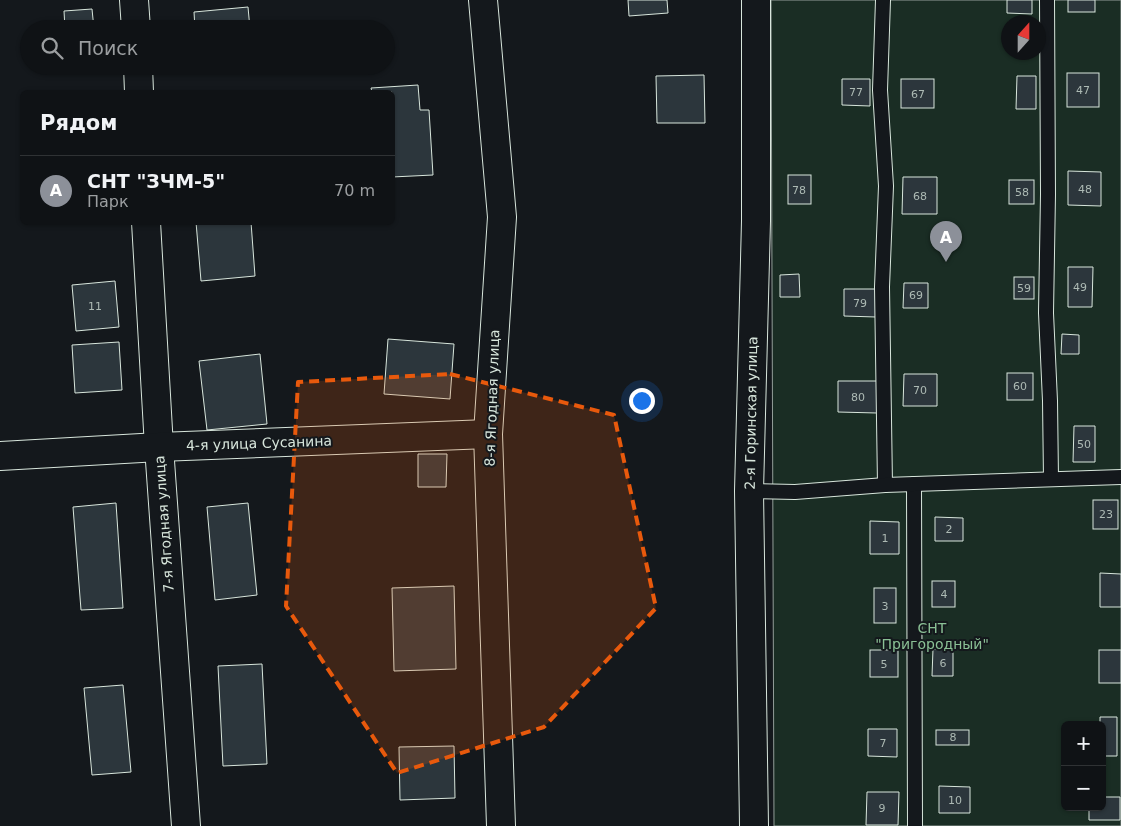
<!DOCTYPE html>
<html lang="ru">
<meta charset="utf-8">
<style>
body{margin:0;font-family:"DejaVu Sans",sans-serif;background:#181b1e;color:#f1f3f6}
.controls{position:absolute;right:15px;bottom:15px;display:grid;overflow:hidden;border-radius:8px;box-shadow:0 1px 4px #0004}
.controls button{width:45px;height:45px;display:grid;place-items:center;padding:0;border:0;border-bottom:1px solid #2f3234;background:#0f1215;color:#f1f3f6;font:25px sans-serif}
.compass{position:absolute;left:1001px;top:15px;width:45px;height:45px;border-radius:50%;background:#0f1215;box-shadow:0 1px 4px #0004;rotate:21deg}
.you{position:absolute;left:641px;top:400px;width:18px;height:18px;margin:-12px;border:4px solid #fff;border-radius:50%;background:#1a73e8;box-shadow:0 0 0 8px #1a73e833}
.badge{display:grid;place-items:center;width:32px;height:32px;border-radius:50%;background:#8c9099;color:#fff;font-size:16px;font-weight:700}
.pin{position:absolute;translate:-50% -41px;filter:drop-shadow(0 1px 2px #0008)}
.pin::after{content:'';position:absolute;top:26px;width:18px;height:15px;background:inherit;clip-path:polygon(0 0,100% 0,50% 100%)}
.list{margin:0;padding:0;list-style:none}
h2{display:flex;justify-content:space-between;align-items:center;height:65px;margin:0;padding:0 20px;font-size:21px}
h2 small{font-size:16px;font-weight:400;color:#9b9ea0}
.list li{display:grid;grid-template-columns:32px 1fr auto;gap:15px;align-items:center;box-sizing:border-box;height:70px;padding:0 20px;border-top:1px solid #2f3234}
.list b{display:block;font-size:19px;white-space:nowrap}
.list p{margin:0;font-size:16px;white-space:nowrap;color:#9b9ea0}
.list em{font-size:16px;font-style:normal;color:#9b9ea0}
.icon{flex:none;width:28px;height:28px;fill:none;stroke:currentColor;stroke-width:2;stroke-linecap:round;stroke-linejoin:round}
.map{position:relative;flex:none;width:1121px;height:826px;overflow:hidden}
.search{position:absolute;background:#0f1215;box-shadow:0 1px 4px #0004;left:20px;top:20px;width:375px;height:55px;display:flex;align-items:center;gap:12px;box-sizing:border-box;padding:0 18px;border-radius:28px;color:#9b9ea0;font-size:19px}
.panel{position:absolute;background:#0f1215;box-shadow:0 1px 4px #0004;left:20px;top:90px;width:375px;height:135px;border-radius:8px}
.map>svg:first-child{display:block}
</style>
<div class="map">
<svg width="1121" height="826" viewBox="0 0 1121 826">
<rect width="100%" height="100%" fill="#14181c"/>
<!-- green -->
<path fill="#1a2d24" stroke="#939e99" fill-rule="evenodd" d="M 771,0 L 1121,0 L 1121,826 L 774,826 ZM 1008,22 L 1038,22 L 1038,52 L 1008,52 ZM 1065,725 L 1102,725 L 1102,807 L 1065,807 Z"/>
<!-- building -->
<g fill="#2c363c" stroke="#d8e6dc">
<polygon points="628,0 667,0 668,13 629,16"/>
<polygon points="1007,0 1032,0 1032,14 1007,13"/>
<rect x="1068" y="0" width="27" height="12"/>
<polygon points="248,7 250,29 195,29 194,12"/>
<polygon points="92,9 94,29 65,29 64,11"/>
<rect x="1067" y="73" width="32" height="34"/>
<polygon points="704,75 705,123 657,123 656,76"/>
<polygon points="1017,76 1036,76 1036,109 1016,109"/>
<polygon points="842,79 870,79 870,106 842,105"/>
<rect x="901" y="79" width="33" height="29"/>
<polygon points="418,85 420,110 429,110 433,175 392,177 392,92 372,92 371,88"/>
<polygon points="1068,171 1101,172 1101,206 1068,205"/>
<rect x="788" y="175" width="23" height="29"/>
<polygon points="903,177 937,177 937,214 902,214"/>
<rect x="1009" y="180" width="25" height="24"/>
<polygon points="196,222 251,222 255,276 201,281"/>
<polygon points="1068,267 1093,267 1092,307 1068,307"/>
<polygon points="799,274 800,297 780,297 780,275"/>
<rect x="1014" y="277" width="20" height="22"/>
<polygon points="115,281 119,327 76,331 72,285"/>
<polygon points="904,283 928,283 928,308 903,308"/>
<polygon points="844,289 876,289 876,317 844,316"/>
<polygon points="1062,334 1079,335 1079,354 1061,354"/>
<polygon points="388,339 454,344 450,399 384,394"/>
<polygon points="119,342 122,390 75,393 72,345"/>
<polygon points="260,354 267,424 207,430 199,361"/>
<rect x="1007" y="373" width="26" height="27"/>
<polygon points="904,374 937,374 937,406 903,406"/>
<polygon points="838,381 877,381 877,413 838,412"/>
<polygon points="1074,426 1095,426 1095,462 1073,462"/>
<polygon points="418,454 447,454 446,487 418,487"/>
<rect x="1093" y="500" width="25" height="29"/>
<polygon points="116,503 123,608 81,610 73,507"/>
<polygon points="248,503 257,595 215,600 207,507"/>
<polygon points="935,517 963,518 963,541 935,541"/>
<polygon points="870,521 899,522 899,554 870,554"/>
<polygon points="1100,573 1121,574 1121,607 1100,607"/>
<rect x="932" y="581" width="23" height="26"/>
<polygon points="454,586 456,669 394,671 392,588"/>
<rect x="874" y="588" width="22" height="35"/>
<polygon points="933,649 953,649 953,676 932,676"/>
<rect x="870" y="650" width="28" height="27"/>
<rect x="1099" y="650" width="22" height="33"/>
<polygon points="262,664 267,764 223,766 218,666"/>
<polygon points="123,685 131,772 92,775 84,688"/>
<polygon points="1100,717 1117,717 1117,756 1102,756 1102,725 1100,725"/>
<polygon points="868,729 897,729 897,757 868,756"/>
<rect x="936" y="730" width="33" height="15"/>
<polygon points="454,746 455,798 400,800 399,747"/>
<polygon points="939,786 970,787 970,813 939,813"/>
<polygon points="867,792 899,792 898,825 866,825"/>
<polygon points="1102,797 1120,797 1120,820 1089,820 1089,807 1102,807"/>
</g>
<g fill="none" stroke-linecap="round" stroke-linejoin="round">
<defs>
<g id="service">
<polyline points="883,0 880,90 886,186 882,287 885,485"/>
<polyline points="1047,0 1048,194 1046,313 1050,401 1051,479"/>
<polyline points="914,484 915,826"/>
<polyline points="749,491 795,492 885,485 1121,477"/>
</g>
<g id="minor">
<polyline points="134,0 136,29"/>
<polyline points="483,0 502,217 488,434 501,826"/>
<polyline points="138,66 139,92"/>
<polyline points="146,222 159,447 186,826"/>
<polyline points="0,456 159,447 488,434"/>
<polyline points="754,826 749,491 756,221 756,0"/>
</g>
</defs>
<!-- service casing -->
<use href="#service" stroke="#d8e6dc" stroke-width="16"/>
<!-- minor casing -->
<use href="#minor" stroke="#d8e6dc" stroke-width="30"/>
<!-- service -->
<use href="#service" stroke="#14181c" stroke-width="14"/>
<!-- minor -->
<use href="#minor" stroke="#14181c" stroke-width="28"/>
</g>
<!-- marked area -->
<path fill="#e8590c" fill-opacity="0.2" stroke="#e8590c" stroke-width="4" stroke-dasharray="10 6" stroke-linejoin="round" d="M 450,374 L 614,415 L 656,608 L 544,727 L 397,773 L 286,606 L 298,382 Z"/>
<g text-anchor="middle" dominant-baseline="central" stroke-width="4" stroke-linejoin="round" paint-order="stroke">
<!-- number labels -->
<g font-size="11" fill="#adbab4">
<text x="1083" y="90">47</text>
<text x="856" y="92">77</text>
<text x="918" y="94">67</text>
<text x="1085" y="189">48</text>
<text x="799" y="190">78</text>
<text x="1022" y="192">58</text>
<text x="920" y="196">68</text>
<text x="1080" y="287">49</text>
<text x="1024" y="288">59</text>
<text x="916" y="295">69</text>
<text x="860" y="303">79</text>
<text x="95" y="306">11</text>
<text x="1020" y="386">60</text>
<text x="920" y="390">70</text>
<text x="858" y="397">80</text>
<text x="1084" y="444">50</text>
<text x="1106" y="514">23</text>
<text x="949" y="529">2</text>
<text x="885" y="538">1</text>
<text x="944" y="594">4</text>
<text x="885" y="606">3</text>
<text x="943" y="663">6</text>
<text x="884" y="664">5</text>
<text x="953" y="737">8</text>
<text x="883" y="743">7</text>
<text x="955" y="800">10</text>
<text x="882" y="808">9</text>
</g>
<!-- street labels -->
<g font-size="14" fill="#d8e6dc" stroke="#14181c">
<text transform="translate(492 398) rotate(-88)">8-я Ягодная улица</text>
<text transform="translate(751 413) rotate(-89)">2-я Горинская улица</text>
<text transform="translate(259 443) rotate(-2)">4-я улица Сусанина</text>
<text transform="translate(164 524) rotate(-94)">7-я Ягодная улица</text>
</g>
<!-- park labels -->
<g font-size="14" fill="#8ac095" stroke="#14181c">
<text x="932" y="628">СНТ<tspan x="932" dy="16">"Пригородный"</tspan></text>
</g>
</g>
</svg>
<div class="controls">
<button>+</button>
<button>−</button>
</div>
<svg class="compass" viewBox="-18 -18 36 36"><path d="M0-13l5 13h-10z" fill="#e53935"/><path d="M0 13l5-13h-10z" fill="#9b9ea0"/></svg>
<div class="you"></div>
<div class="pin badge" style="left:946px;top:262px">A</div>
<div class="search"><svg class="icon" aria-label="search" viewBox="0 0 24 24"><circle cx="10" cy="10" r="6"/><path d="M15 15l6 6"/></svg>Поиск</div>
<section class="panel">
<h2>Рядом<small></small></h2>
<ul class="list">
<li><span class="badge">A</span><div><b>СНТ &quot;ЗЧМ-5&quot;</b><p>Парк</p></div><em>70 m</em></li>
</ul>
</section>
</div>
